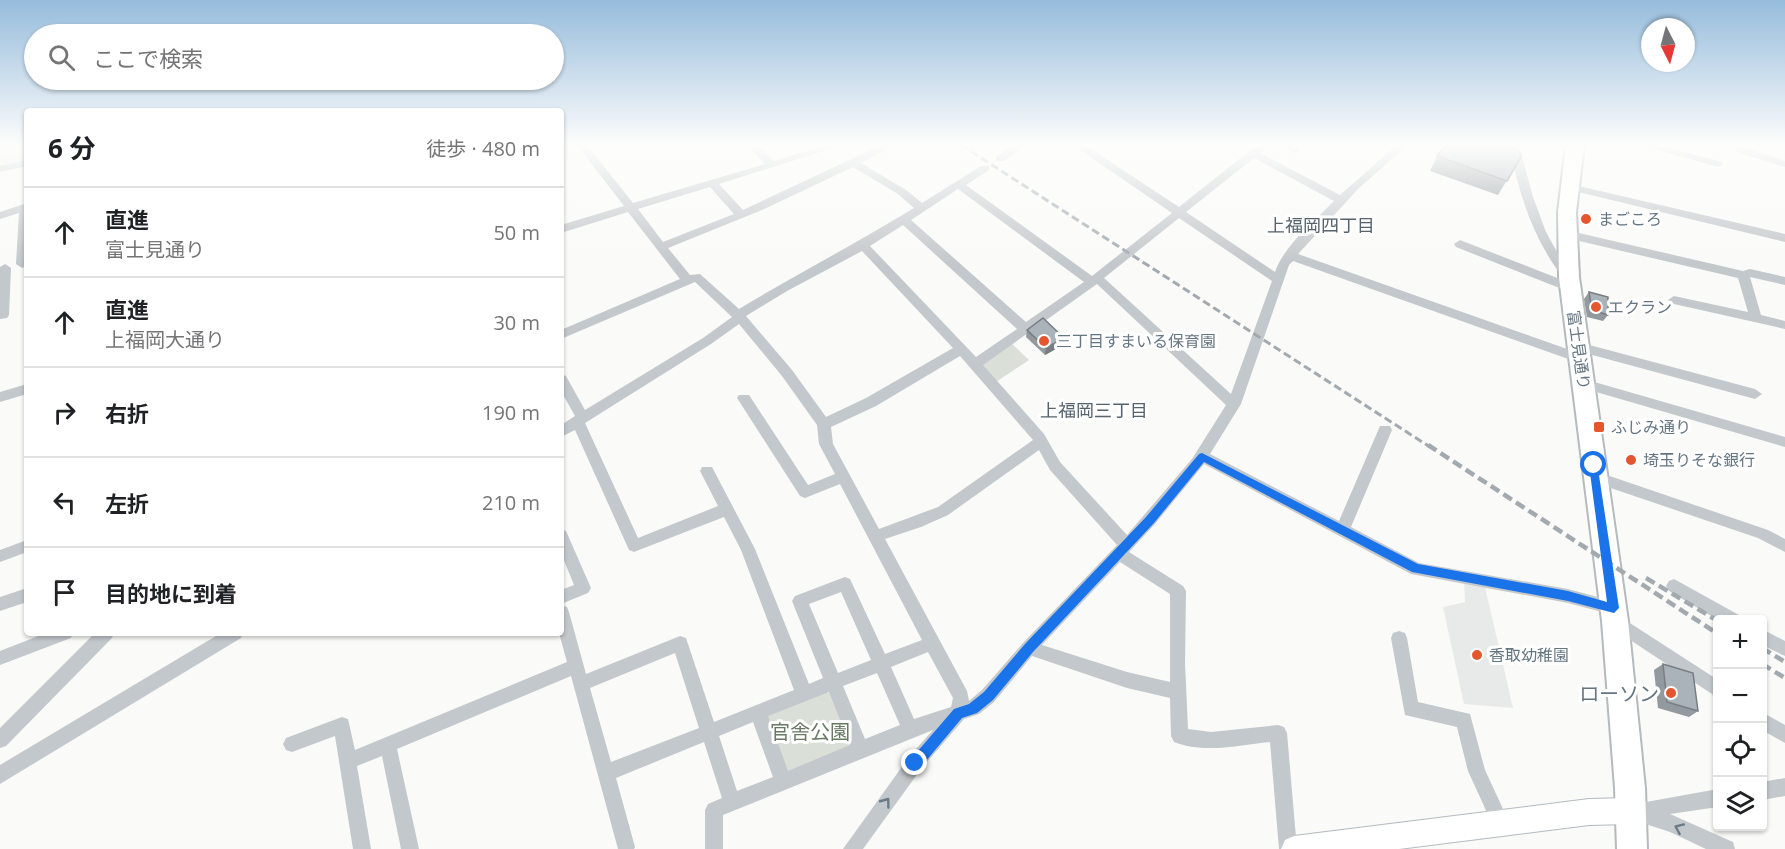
<!DOCTYPE html>
<html lang="ja">
<meta charset="utf-8">
<style>
body{margin:0;font-family:"Open Sans","Noto Sans JP",sans-serif;background:#f6f6f6;color:#202124}
.controls{position:absolute;right:18px;bottom:18px;display:grid;overflow:hidden;border-radius:6px;box-shadow:0 2px 4px #0004}
.controls button{width:54px;height:54px;display:grid;place-items:center;padding:0;border:0;border-bottom:2px solid #e0e0e0;background:#fff;color:#202124;font:30px sans-serif}
.compass{position:absolute;left:1641px;top:18px;width:54px;height:54px;border-radius:50%;background:#fff;box-shadow:0 2px 4px #0004;rotate:174deg}
.stop{position:absolute;width:18px;height:18px;margin:-14px;border:4px solid #1a73e8;border-radius:50%;background:#fff}
.stop.end{background:#1a73e8;border-color:#fff;box-shadow:0 2px 6px #0008}
.list{margin:0;padding:0;list-style:none}
h2{display:flex;justify-content:space-between;align-items:center;height:78px;margin:0;padding:0 24px;font-size:26px}
h2 small{font-size:20px;font-weight:400;color:#757577}
.list li{display:grid;grid-template-columns:39px 1fr auto;gap:18px;align-items:center;box-sizing:border-box;height:90px;padding:0 24px;border-top:2px solid #e0e0e0}
.list b{display:block;font-size:22px;white-space:nowrap}
.list p{margin:0;font-size:20px;white-space:nowrap;color:#757577}
.list em{font-size:20px;font-style:normal;color:#757577}
.icon{flex:none;width:33px;height:33px;fill:none;stroke:currentColor;stroke-width:2;stroke-linecap:round;stroke-linejoin:round}
.map{position:relative;flex:none;width:1785px;height:849px;overflow:hidden}
.search{position:absolute;background:#fff;box-shadow:0 2px 4px #0004;left:24px;top:24px;width:540px;height:66px;display:flex;align-items:center;gap:15px;box-sizing:border-box;padding:0 21px;border-radius:33px;color:#757577;font-size:22px}
.panel{position:absolute;background:#fff;box-shadow:0 2px 4px #0004;left:24px;top:108px;width:540px;height:528px;border-radius:6px}
.map>svg:first-child{display:block}
</style>
<div class="map">
<svg width="1785" height="849" viewBox="0 0 1785 849">
<rect width="100%" height="100%" fill="#fafaf8"/>
<!-- built -->
<g fill="#e8e9e9">
<polygon points="0,145 27,145 27,161 0,167"/>
<polygon points="1464,582 1485,587 1513,708 1464,704 1443,607 1465,602"/>
</g>
<!-- green -->
<g fill="#dadfd7">
<polygon points="1011,343 1029,360 996,382 981,364"/>
<polygon points="826,692 832,694 851,741 848,747 786,773 767,715"/>
</g>
<g fill="none" stroke-linecap="round" stroke-linejoin="round">
<defs>
<polygon id="secondary" points="1630,798 1639,802 1643,811 1639,820 1630,824 1589,825 1399,849 1281,849 1285,840 1294,836 1589,799"/>
<polygon id="primary" points="1566,145 1584,145 1576,212 1579,277 1628,621 1645,788 1647,849 1617,849 1615,788 1602,621 1559,277 1558,212"/>
</defs>
<!-- secondary casing -->
<use href="#secondary" stroke="#b3babf" stroke-width="2"/>
<!-- primary casing -->
<use href="#primary" stroke="#b5babe" stroke-width="4"/>
<!-- street -->
<g fill="#c3c8cc" fill-rule="evenodd">
<path d="M 577,145 L 587,145 L 633,203 L 765,164 L 747,145 L 758,145 L 774,161 L 827,145 L 843,145 L 719,184 L 743,210 L 881,145 L 895,145 L 861,163 L 906,190 L 922,203 L 981,166 L 989,166 L 989,170 L 966,185 L 1092,276 L 1172,213 L 1073,145 L 1085,145 L 1179,207 L 1257,145 L 1269,145 L 1260,153 L 1340,195 L 1397,145 L 1408,145 L 1359,188 L 1298,254 L 1584,355 L 1585,358 L 1584,361 L 1574,361 L 1293,261 L 1289,265 L 1241,404 L 1210,454 L 1339,521 L 1380,426 L 1390,426 L 1392,430 L 1351,527 L 1419,563 L 1568,589 L 1620,603 L 1622,608 L 1620,613 L 1616,614 L 1718,680 L 1718,698 L 1609,626 L 1607,621 L 1609,616 L 1613,615 L 1568,603 L 1411,574 L 1204,464 L 1155,524 L 1129,552 L 1183,586 L 1186,591 L 1185,663 L 1188,729 L 1211,732 L 1278,725 L 1284,727 L 1287,733 L 1297,849 L 1279,849 L 1270,742 C 1239,745 1204,754 1174,742 L 1171,736 L 1170,698 L 1127,688 L 1032,656 L 994,702 L 979,714 L 964,719 L 921,769 L 863,849 L 843,849 L 909,757 L 933,730 L 723,815 L 723,849 L 705,849 L 705,810 L 708,804 L 722,798 L 704,742 L 616,778 L 635,847 L 634,849 L 618,849 L 571,676 L 397,749 L 419,849 L 401,849 L 382,756 L 357,766 L 371,849 L 353,849 L 335,736 L 292,752 L 286,750 L 283,744 L 286,738 L 342,717 L 348,719 L 355,750 L 567,662 L 559,633 L 561,633 L 561,605 L 567,607 L 569,612 L 586,674 L 680,636 L 686,638 L 714,722 L 794,690 L 741,550 L 724,517 L 639,550 L 634,552 L 629,550 L 575,430 L 561,437 L 561,425 L 575,416 L 561,391 L 561,374 L 566,376 L 585,410 L 703,338 L 732,317 L 695,282 L 561,339 L 561,330 L 680,279 L 628,212 L 561,233 L 561,225 L 624,206 ZM 1254,158 L 1334,201 C 1315,221 1285,244 1275,272 L 1186,212 ZM 853,167 L 898,194 L 914,208 C 857,243 797,274 739,309 L 700,274 L 690,275 L 668,248 L 762,210 ZM 710,187 L 734,214 L 663,242 L 638,209 ZM 958,189 L 1084,282 L 1026,322 L 911,220 ZM 1179,218 L 1272,281 L 1231,394 L 1104,278 ZM 903,225 L 1017,329 L 976,357 L 870,246 ZM 862,251 L 953,348 L 866,398 L 826,417 L 792,370 L 746,316 L 787,291 ZM 1097,284 L 1226,405 L 1192,459 L 1127,535 L 1060,462 L 1044,434 L 983,365 ZM 739,324 L 782,376 L 817,425 L 819,444 L 835,474 L 808,485 L 749,395 L 739,395 L 737,398 L 739,401 L 800,496 L 805,498 L 840,484 L 922,640 L 885,654 L 850,579 L 845,577 L 795,596 L 792,601 L 823,678 L 809,684 L 755,549 L 712,467 L 702,467 L 700,471 L 718,506 L 638,538 L 585,423 L 711,344 ZM 960,356 L 1033,440 L 938,507 L 879,529 L 833,444 L 831,427 L 876,406 ZM 1039,450 L 1050,470 L 1117,545 L 1023,643 L 982,690 L 969,701 L 967,691 L 885,539 L 921,527 L 948,515 ZM 1120,562 L 1170,594 L 1170,682 L 1127,672 L 1042,645 ZM 841,592 L 871,660 L 838,673 L 809,604 ZM 928,652 L 953,698 L 951,707 L 914,719 L 891,667 ZM 675,653 L 699,728 L 611,762 L 590,688 ZM 877,673 L 900,725 L 865,739 L 843,686 ZM 829,692 L 850,745 L 788,771 L 768,716 ZM 753,722 L 773,777 L 737,791 L 719,736 Z"/>
<polygon points="1014,145 1026,145 1004,161 996,161 996,157"/>
<polygon points="1280,145 1293,145 1300,150 1295,153"/>
<path d="M 1509,145 L 1519,145 L 1533,197 L 1546,232 L 1562,261 L 1575,277 L 1573,280 L 1565,280 C 1533,240 1519,194 1509,145 Z"/>
<polygon points="1640,145 1658,145 1722,162 1723,164 1718,167"/>
<polygon points="1736,145 1746,145 1746,148 1785,161 1785,167 1737,152"/>
<polygon points="27,160 27,166 0,172 0,166"/>
<polygon points="1570,184 1785,234 1785,242 1566,189 1565,187"/>
<polygon points="27,203 27,265 22,268 16,264 19,213 0,219 0,212"/>
<polygon points="1566,230 1743,271 1750,269 1785,277 1785,285 1750,277 1761,315 1785,321 1785,329 1674,304 1668,300 1674,296 1748,312 1738,278 1562,237 1562,231"/>
<polygon points="1460,240 1575,285 1577,288 1571,292 1567,291 1456,247 1454,244"/>
<polygon points="5,264 11,268 9,315 7,318 0,319 0,267"/>
<polygon points="1578,342 1755,389 1762,394 1755,399 1574,350 1572,347"/>
<polygon points="1584,379 1785,437 1785,447 1579,387 1577,384 1579,381"/>
<polygon points="27,384 27,394 0,402 0,392"/>
<polygon points="1595,471 1768,530 1785,539 1785,552 1758,538 1590,481 1588,477 1590,473"/>
<polygon points="561,529 566,531 591,588 588,593 561,604 561,590 574,585 561,553"/>
<polygon points="27,540 27,552 0,562 0,550"/>
<polygon points="1674,579 1739,615 1741,620 1718,620 1669,591 1666,586 1669,581"/>
<polygon points="27,588 27,602 0,611 0,597"/>
<polygon points="1762,629 1785,641 1785,656 1762,645"/>
<polygon points="1399,631 1405,633 1407,638 1418,702 1470,714 1485,770 1509,822 1506,828 1500,831 1494,828 1468,771 1457,727 1405,715 1391,638 1393,633"/>
<polygon points="46,633 73,633 71,638 0,665 0,651"/>
<polygon points="95,633 114,633 112,638 6,746 0,748 0,728"/>
<polygon points="221,633 243,633 241,638 0,784 0,765"/>
<polygon points="1762,712 1785,725 1785,743 1762,730"/>
<polygon points="1785,778 1785,796 1762,800 1762,782"/>
<polygon points="1718,789 1718,807 1670,814 1733,842 1735,849 1706,849 1670,832 1624,817 1621,811 1624,805 1630,802 1635,804"/>
</g>
<!-- secondary -->
<use href="#secondary" fill="#fff" fill-rule="evenodd"/>
<!-- primary -->
<use href="#primary" fill="#fff" fill-rule="evenodd"/>
<!-- rail-far1 -->
<polyline stroke="#a2aab0" stroke-width="3" stroke-dasharray="8 4" stroke-linecap="butt" points="961,145 1430,447"/>
<!-- rail -->
<g stroke="#a2aab0" stroke-width="4.5" stroke-dasharray="10 5" stroke-linecap="butt">
<polyline points="1428,445 1718,634"/>
<polyline points="1646,578 1718,621"/>
<polyline points="1762,648 1785,662"/>
<polyline points="1762,664 1785,678"/>
</g>
</g>
<!-- wall -->
<g fill="#929a9f">
<polygon points="1437,156 1521,157 1498,195 1430,171"/>
<polygon points="1589,292 1608,315 1603,321 1587,317 1584,299"/>
<polygon points="1027,330 1064,338 1063,345 1045,355 1026,337"/>
<polygon points="1663,664 1698,711 1689,717 1658,708 1654,670"/>
</g>
<!-- shaded-wall -->
<polygon fill="#777d82" points="1064,338 1063,345 1045,355 1046,348"/>
<!-- building -->
<g fill="#aab3b9" stroke="#777d82" stroke-width="1.5">
<polygon points="1445,145 1502,145 1520,151 1521,157 1507,181 1437,156"/>
<polygon points="1589,292 1608,297 1608,315 1592,310"/>
<polygon points="1043,318 1064,338 1046,348 1027,330"/>
<polygon points="1663,664 1693,673 1698,711 1667,702"/>
</g>
<!-- one-way arrows -->
<defs><path id="oneway-chevron" d="M-2-3.5L2.5 0L-2 3.5" fill="none" stroke-width="1.6" stroke-linecap="round" stroke-linejoin="round" transform="scale(1.5)"/></defs>
<g stroke="#6a7a87">
<use href="#oneway-chevron" transform="translate(886 802) rotate(-53)"/>
<use href="#oneway-chevron" transform="translate(1679 828) rotate(-156)"/>
</g>
<!-- sky -->
<linearGradient id="sky" x2="0" y2="1"><stop stop-color="#96bcdc"/><stop offset="0.55" stop-color="#fdfdfc"/><stop offset="1" stop-color="#fdfdfc" stop-opacity="0"/></linearGradient>
<rect width="1785" height="264" fill="url(#sky)"/>
<!-- route -->
<polygon fill="#1a73e8" points="1202,453 1418,564 1568,591 1607,602 1589,465 1590,462 1597,462 1619,608 1614,613 1568,601 1412,572 1204,462 1154,523 1033,652 993,700 977,713 962,718 920,768 915,770 911,768 909,763 911,759 954,709 969,704 984,692 1025,644 1146,517 1199,454"/>
<!-- markers -->
<g fill="#e4572e" stroke="#fff" stroke-width="2">
<circle cx="1586" cy="219" r="6"/>
<circle cx="1596" cy="307" r="6"/>
<circle cx="1044" cy="341" r="6"/>
<rect x="1593" y="421" width="12" height="12" rx="3"/>
<circle cx="1631" cy="460" r="6"/>
<circle cx="1477" cy="655" r="6"/>
<circle cx="1671" cy="693" r="6"/>
</g>
<g text-anchor="middle" dominant-baseline="central" stroke-width="6" stroke-linejoin="round" paint-order="stroke">
<!-- poi labels -->
<g font-size="16" fill="#657683" stroke="#fff" text-anchor="start">
<text x="1598" y="219">まごころ</text>
<text x="1608" y="307">エクラン</text>
<text x="1056" y="341">三丁目すまいる保育園</text>
<text x="1611" y="427">ふじみ通り</text>
<text x="1643" y="460">埼玉りそな銀行</text>
<text x="1489" y="655">香取幼稚園</text>
</g>
<!-- street labels -->
<g font-size="16" fill="#657683" stroke="#fff">
<text transform="translate(1579 350) rotate(82)">富士見通り</text>
</g>
<!-- neighbourhood labels -->
<g font-size="18" fill="#57646e" stroke="#fff">
<text x="1321" y="225">上福岡四丁目</text>
<text x="1094" y="410">上福岡三丁目</text>
</g>
<!-- near-poi labels -->
<g font-size="20" fill="#657683" stroke="#fff" text-anchor="end">
<text x="1659" y="693">ローソン</text>
</g>
<!-- near-park labels -->
<g font-size="20" fill="#687a64" stroke="#fff">
<text x="810" y="731">官舎公園</text>
</g>
</g>
</svg>
<div class="controls">
<button>+</button>
<button>−</button>
<button><svg class="icon" aria-label="locate" viewBox="0 0 24 24"><circle cx="12" cy="12" r="6"/><path d="M12 2v4M12 18v4M2 12h4M18 12h4"/></svg></button>
<button><svg class="icon" aria-label="layers" viewBox="0 0 24 24"><path d="M12 4l9 5-9 5-9-5zM3 14l9 5 9-5"/></svg></button>
</div>
<svg class="compass" viewBox="-18 -18 36 36"><path d="M0-13l5 13h-10z" fill="#e53935"/><path d="M0 13l5-13h-10z" fill="#757577"/></svg>
<div class="stop" style="left:1594px;top:465px"></div>
<div class="stop end" style="left:915px;top:763px"></div>
<div class="search"><svg class="icon" aria-label="search" viewBox="0 0 24 24"><circle cx="10" cy="10" r="6"/><path d="M15 15l6 6"/></svg>ここで検索</div>
<section class="panel">
<h2>6 分<small>徒歩 · 480 m</small></h2>
<ul class="list">
<li><svg class="icon" aria-label="ahead" viewBox="0 0 24 24"><path d="M12 20V5M6 11l6-6 6 6"/></svg><div><b>直進</b><p>富士見通り</p></div><em>50 m</em></li>
<li><svg class="icon" aria-label="ahead" viewBox="0 0 24 24"><path d="M12 20V5M6 11l6-6 6 6"/></svg><div><b>直進</b><p>上福岡大通り</p></div><em>30 m</em></li>
<li><svg class="icon" aria-label="right" viewBox="0 0 24 24"><path d="M7 20v-9h11M14 6l5 5-5 5"/></svg><div><b>右折</b></div><em>190 m</em></li>
<li><svg class="icon" aria-label="left" viewBox="0 0 24 24"><path d="M17 20v-9H6M10 6l-5 5 5 5"/></svg><div><b>左折</b></div><em>210 m</em></li>
<li><svg class="icon" aria-label="arrive" viewBox="0 0 24 24"><path d="M6 21V4h12l-3 4 3 4H6"/></svg><div><b>目的地に到着</b></div></li>
</ul>
</section>
</div>
